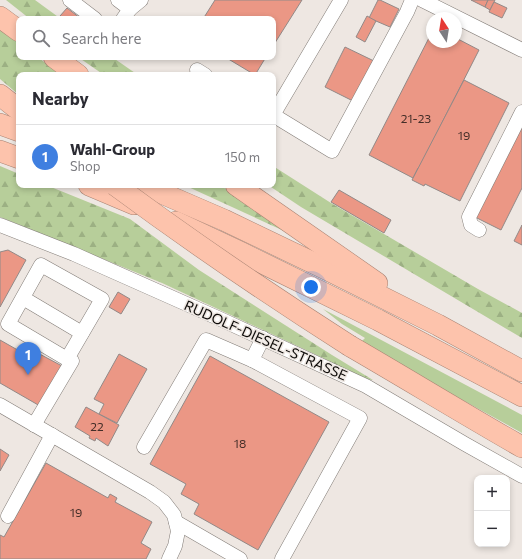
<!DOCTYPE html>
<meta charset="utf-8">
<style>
body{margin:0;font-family:Commissioner,sans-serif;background:#f7f7f7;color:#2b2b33}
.controls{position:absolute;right:12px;bottom:12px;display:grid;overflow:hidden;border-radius:8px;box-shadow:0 2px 6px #0003}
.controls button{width:36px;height:36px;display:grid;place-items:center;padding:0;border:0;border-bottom:1px solid #e1e1e2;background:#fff;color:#2b2b33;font:20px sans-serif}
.compass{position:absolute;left:426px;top:12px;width:36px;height:36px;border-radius:50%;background:#fff;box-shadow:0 2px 6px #0003;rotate:348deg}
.you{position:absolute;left:311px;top:287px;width:14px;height:14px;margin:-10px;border:3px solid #fff;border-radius:50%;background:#1a73e8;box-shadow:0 0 0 6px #1a73e833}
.badge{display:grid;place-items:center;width:26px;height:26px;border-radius:50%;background:#395acc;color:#fff;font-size:13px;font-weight:700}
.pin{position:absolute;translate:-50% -33px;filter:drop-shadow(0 1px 2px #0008)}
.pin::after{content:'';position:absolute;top:21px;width:14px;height:12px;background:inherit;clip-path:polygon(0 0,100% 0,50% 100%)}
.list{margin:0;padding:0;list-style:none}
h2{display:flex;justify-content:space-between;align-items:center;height:52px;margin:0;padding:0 16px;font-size:17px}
h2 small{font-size:13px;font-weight:400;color:#7c7c81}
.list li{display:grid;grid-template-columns:26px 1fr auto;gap:12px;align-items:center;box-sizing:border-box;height:64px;padding:0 16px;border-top:1px solid #e1e1e2}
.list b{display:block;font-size:15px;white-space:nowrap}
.list p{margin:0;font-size:13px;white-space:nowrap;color:#7c7c81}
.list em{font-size:13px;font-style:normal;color:#7c7c81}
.icon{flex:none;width:22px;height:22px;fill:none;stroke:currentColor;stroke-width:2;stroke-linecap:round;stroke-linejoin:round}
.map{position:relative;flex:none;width:522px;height:559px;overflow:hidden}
.search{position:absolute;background:#fff;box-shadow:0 2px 6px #0003;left:16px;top:16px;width:260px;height:44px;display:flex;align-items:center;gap:10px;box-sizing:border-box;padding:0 14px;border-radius:8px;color:#7c7c81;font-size:15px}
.panel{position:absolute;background:#fff;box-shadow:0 2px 6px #0003;left:16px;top:72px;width:260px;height:116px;border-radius:8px}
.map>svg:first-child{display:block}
</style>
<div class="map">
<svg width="522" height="559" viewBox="0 0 522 559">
<defs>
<pattern id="forest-firs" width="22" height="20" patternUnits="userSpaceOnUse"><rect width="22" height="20" fill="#b7ce9a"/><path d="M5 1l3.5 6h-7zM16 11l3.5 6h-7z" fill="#9cb083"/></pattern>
</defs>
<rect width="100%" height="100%" fill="#eee7e2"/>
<!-- green -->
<polygon fill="#b7ce9a" points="323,309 522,415 522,433 448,392 361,342 365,338 342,324"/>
<!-- forest -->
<g fill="url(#forest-firs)">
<polygon points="6,0 35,0 61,19 30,19"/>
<polygon points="0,26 19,42 19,57 38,57 60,75 19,75 19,95 0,79"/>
<polygon points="78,57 112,57 138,75 104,75"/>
<polygon points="0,166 19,174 19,185 46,185 130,219 199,270 332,355 373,380 364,379 323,358 162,283 0,217"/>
<polygon points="273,166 331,203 478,289 522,313 522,338 301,207 268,185 273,185"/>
<polygon points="184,185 220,185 295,236"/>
</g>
<!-- building -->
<g fill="#eb9785" stroke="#928987">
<polygon points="215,0 302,0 273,46 273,19 203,19"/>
<polygon points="378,0 380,0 399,9 390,27 369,18"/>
<polygon points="471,0 488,0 485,7"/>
<polygon points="488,0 495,0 490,10 485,7"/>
<polygon points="494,2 507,8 502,18 489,12"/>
<polygon points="67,8 80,18 79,19 64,19 60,16"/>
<polygon points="367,16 376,21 365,42 356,37"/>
<polygon points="432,32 432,42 456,42 456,38 479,50 419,168 418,168 413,178 369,155"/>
<polygon points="345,47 374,61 353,101 325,87"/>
<polygon points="225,57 266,57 255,75"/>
<polygon points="464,80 509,103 460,201 425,184 424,186 412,180"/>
<polygon points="522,123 522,188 501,230 475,217"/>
<polygon points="339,190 391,220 384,233 331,202"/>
<polygon points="522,225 522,245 514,241"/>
<polygon points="8,250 26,260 0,307 0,252"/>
<polygon points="118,292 130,299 121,314 109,307"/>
<polygon points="0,340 30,357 34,351 62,366 40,406 0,383"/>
<polygon points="119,354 147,369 117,423 99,414 104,404 94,399"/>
<polygon points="210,356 329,422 258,550 194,514 199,504 181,494 186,484 150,464"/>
<polygon points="86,407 119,425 108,446 96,438 95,441 89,438 90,436 75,427"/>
<polygon points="0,449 9,455 0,471"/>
<polygon points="46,463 108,498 110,494 117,498 115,502 152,522 141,543 151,549 146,559 0,559 0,535 4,537"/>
</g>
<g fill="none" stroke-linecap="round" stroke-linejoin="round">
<defs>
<g id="minor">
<polyline points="70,0 95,19"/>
<polyline points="118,0 130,9 123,19"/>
<polyline points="422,0 522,50"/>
<polyline points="130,9 141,0"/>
<polyline points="197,70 205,75"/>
<polyline points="273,115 332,151 407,12 412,0"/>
<polyline points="273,115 341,0"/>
<polyline points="0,225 74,254 218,318 366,386 465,444 522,476"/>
<polyline points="479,230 471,225 469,217 522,112"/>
<polyline points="23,298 82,333"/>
<polyline points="263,338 252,360 360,418 282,559"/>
<polyline points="0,405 150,492 164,502 174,515 178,531 175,546 169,559"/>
<polyline points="34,425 72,361 67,359 8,324 41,265 102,299 67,359"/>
<polyline points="144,447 206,340 252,360"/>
<polyline points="8,516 52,435"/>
<polyline points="176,522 240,559"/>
</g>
<g id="highway">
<polyline points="0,17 19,31"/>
<polyline points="54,57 78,75"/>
<polyline points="0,95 19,110"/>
<polyline points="0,124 19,131"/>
<polyline points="0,151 19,158"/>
<polyline points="89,185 134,204"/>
<polyline points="143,185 224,220 326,269 438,325 522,371"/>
<polyline points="236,185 377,283"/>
<polyline points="176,222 242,253 378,320 522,396"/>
<path d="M 350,346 C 407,379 464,414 522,447"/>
</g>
</defs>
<!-- minor casing -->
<use href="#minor" stroke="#837d78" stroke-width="15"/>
<!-- highway casing -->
<use href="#highway" stroke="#a98373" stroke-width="22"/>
<!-- minor -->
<use href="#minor" stroke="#fff" stroke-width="14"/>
<!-- highway -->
<use href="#highway" stroke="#fdc3ac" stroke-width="21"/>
<defs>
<path id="highway-bridge" d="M 115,185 C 192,242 270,295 350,346"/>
</defs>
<!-- highway-bridge casing -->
<use href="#highway-bridge" stroke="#a98373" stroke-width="22" stroke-linecap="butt"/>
<!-- highway-bridge -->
<use href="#highway-bridge" stroke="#fdc3ac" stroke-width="21"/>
</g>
<g text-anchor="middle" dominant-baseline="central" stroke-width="3" stroke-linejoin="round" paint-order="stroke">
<!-- number labels -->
<g font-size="12" fill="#442e28">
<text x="416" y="118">21-23</text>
<text x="464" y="135">19</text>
<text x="97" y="426">22</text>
<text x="240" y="443">18</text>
<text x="76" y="512">19</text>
</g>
<!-- street labels -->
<g font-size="14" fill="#0d0b09" stroke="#eee7e2">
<text transform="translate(266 340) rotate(24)">RUDOLF-DIESEL-STRASSE</text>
</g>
</g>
</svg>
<div class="controls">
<button>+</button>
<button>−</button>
</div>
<svg class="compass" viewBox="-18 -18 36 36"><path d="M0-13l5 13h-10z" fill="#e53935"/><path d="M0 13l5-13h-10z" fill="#7c7c81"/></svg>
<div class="you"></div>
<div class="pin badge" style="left:28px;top:375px;background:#3f7fe0">1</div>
<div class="search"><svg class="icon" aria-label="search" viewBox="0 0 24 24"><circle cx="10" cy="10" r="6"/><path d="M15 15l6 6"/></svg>Search here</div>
<section class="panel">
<h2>Nearby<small></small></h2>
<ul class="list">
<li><span class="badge" style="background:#3f7fe0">1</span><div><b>Wahl-Group</b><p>Shop</p></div><em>150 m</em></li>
</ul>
</section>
</div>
